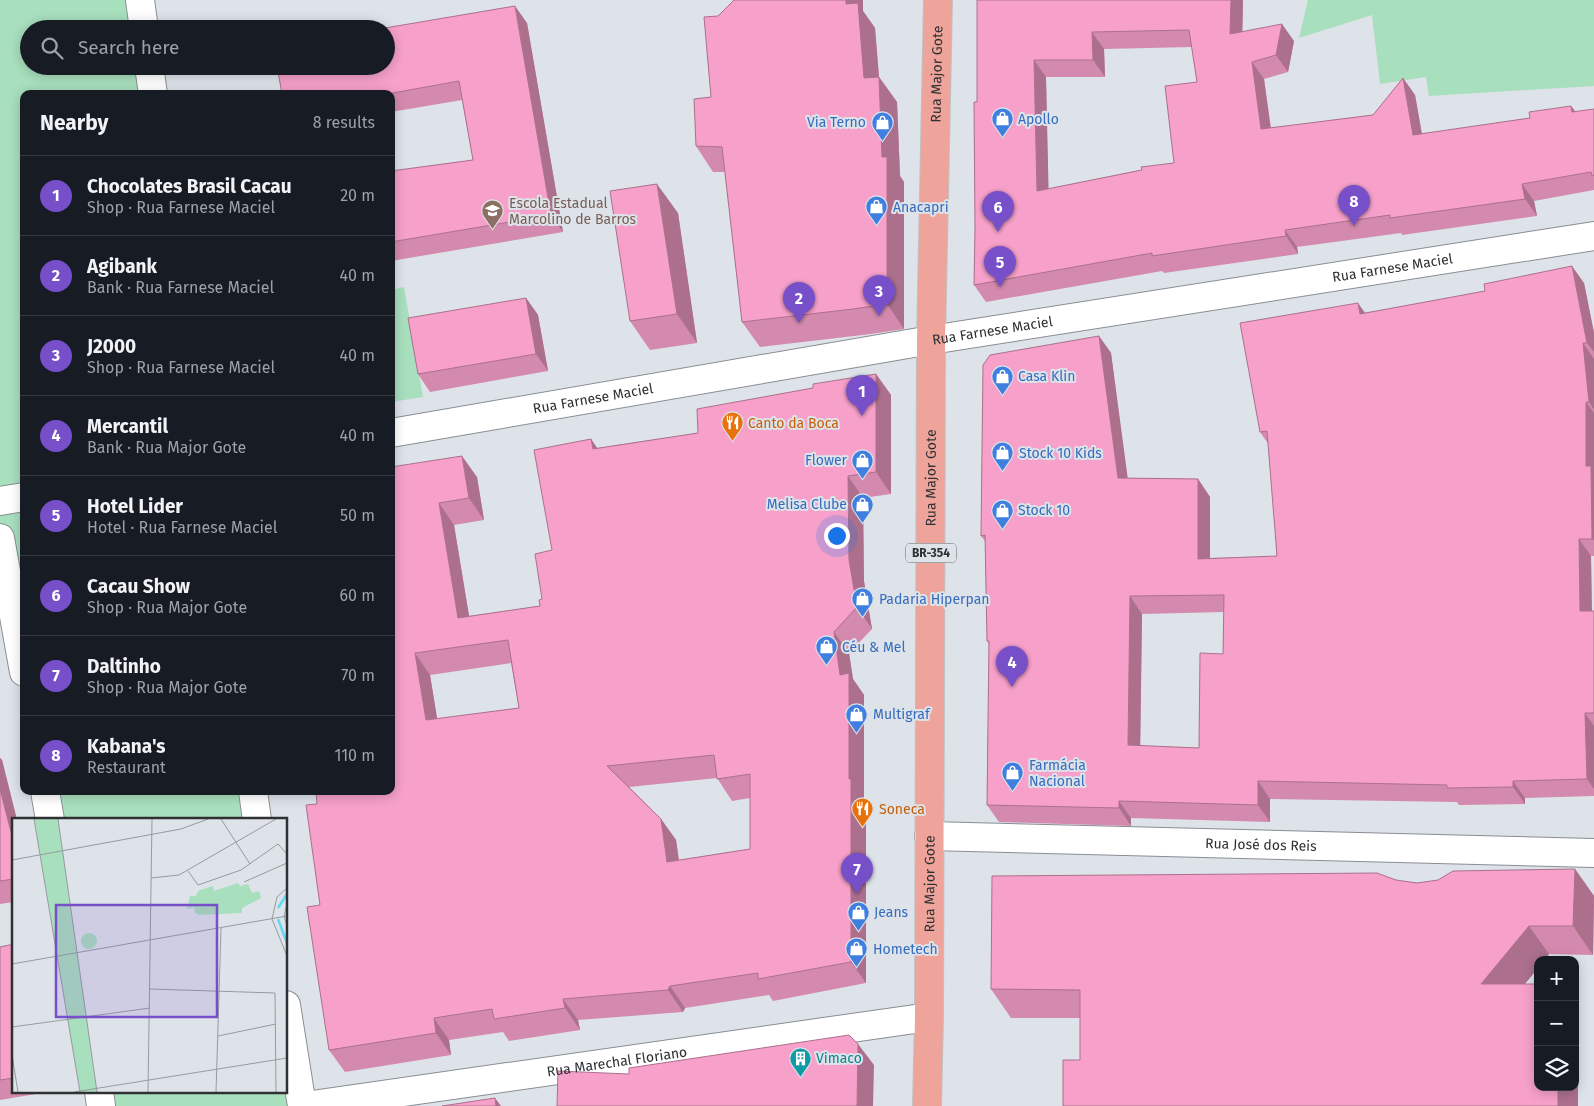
<!DOCTYPE html>
<meta charset="utf-8">
<style>
body{margin:0;font-family:"Fira Sans",sans-serif;background:#242831;color:#f1f3f6}
.controls{position:absolute;right:15px;bottom:15px;display:grid;overflow:hidden;border-radius:10px;box-shadow:0 2px 12px #0003}
.controls button{width:45px;height:45px;display:grid;place-items:center;padding:0;border:0;border-bottom:1px solid #363941;background:#171b24;color:#f1f3f6;font:25px sans-serif}
.you{position:absolute;left:836px;top:535px;width:18px;height:18px;margin:-12px;border:4px solid #fff;border-radius:50%;background:#1a73e8;box-shadow:0 0 0 8px #1a73e833}
.badge{display:grid;place-items:center;width:32px;height:32px;border-radius:50%;background:#7750c9;color:#fff;font-size:16px;font-weight:700}
.pin{position:absolute;translate:-50% -41px;filter:drop-shadow(0 1px 2px #0008)}
.pin::after{content:'';position:absolute;top:26px;width:18px;height:15px;background:inherit;clip-path:polygon(0 0,100% 0,50% 100%)}
.list{margin:0;padding:0;list-style:none}
h2{display:flex;justify-content:space-between;align-items:center;height:65px;margin:0;padding:0 20px;font-size:21px}
h2 small{font-size:16px;font-weight:400;color:#9ea1a6}
.list li{display:grid;grid-template-columns:32px 1fr auto;gap:15px;align-items:center;box-sizing:border-box;height:80px;padding:0 20px;border-top:1px solid #363941}
.list b{display:block;font-size:19px;white-space:nowrap}
.list p{margin:0;font-size:16px;white-space:nowrap;color:#9ea1a6}
.list em{font-size:16px;font-style:normal;color:#9ea1a6}
.icon{flex:none;width:28px;height:28px;fill:none;stroke:currentColor;stroke-width:2;stroke-linecap:round;stroke-linejoin:round}
.map{position:relative;flex:none;width:1594px;height:1106px;overflow:hidden}
.search{position:absolute;background:#171b24;box-shadow:0 2px 12px #0003;left:20px;top:20px;width:375px;height:55px;display:flex;align-items:center;gap:12px;box-sizing:border-box;padding:0 18px;border-radius:28px;color:#9ea1a6;font-size:19px}
.panel{position:absolute;background:#171b24;box-shadow:0 2px 12px #0003;left:20px;top:90px;width:375px;height:705px;border-radius:10px}
.map>svg:first-child{display:block}
</style>
<div class="map">
<svg width="1594" height="1106" viewBox="0 0 1594 1106">
<rect width="100%" height="100%" fill="#dde3e9"/>
<!-- green -->
<g fill="#a8dfbd">
<polygon points="0,0 140,0 144,29 29,29 29,66 149,66 153,94 24,94 24,672 0,538"/>
<polygon points="1308,0 1594,0 1594,86 1429,96 1426,77 1380,84 1372,15 1299,38"/>
<polygon points="404,287 423,397 391,402 391,290"/>
<polygon points="45,791 253,791 257,820 50,820"/>
<polygon points="99,1092 286,1092 302,1106 101,1106"/>
</g>
<g fill="none" stroke-linecap="round" stroke-linejoin="round">
<defs>
<g id="minor">
<path id="s1" d="M 391,433 L 931,340 L 1594,236"/>
<polyline points="0,501 24,497"/>
<path id="s2" d="M 929,836 L 1594,853"/>
<path id="s3" d="M 305,1106 L 929,1017"/>
</g>
<g id="tertiary">
<polyline points="140,0 144,29"/>
<polyline points="149,66 153,94"/>
<polyline points="0,538 24,672"/>
<polyline points="45,791 50,820"/>
<polyline points="253,791 257,820"/>
<polyline points="286,1005 302,1106"/>
<polyline points="99,1092 101,1106"/>
</g>
<g id="primary">
<path id="s4" d="M 927,1106 L 929,1017 L 931,340 L 938,0"/>
</g>
</defs>
<!-- minor casing -->
<use href="#minor" stroke="#898e94" stroke-width="30"/>
<!-- tertiary casing -->
<use href="#tertiary" stroke="#898e94" stroke-width="30"/>
<!-- primary casing -->
<use href="#primary" stroke="#c0c1c2" stroke-width="30"/>
<!-- minor -->
<use href="#minor" stroke="#fff" stroke-width="28"/>
<!-- tertiary -->
<use href="#tertiary" stroke="#fff" stroke-width="28"/>
<!-- primary -->
<use href="#primary" stroke="#eea49b" stroke-width="28"/>
</g>
<!-- wall -->
<g fill="#d48aae" fill-rule="evenodd">
<path d="M 977,0 L 1243,0 L 1242,32 L 1294,41 L 1288,72 L 1264,79 L 1271,128 L 1373,115 L 1403,78 L 1415,95 L 1422,134 L 1530,118 L 1571,106 L 1576,112 L 1594,109 L 1594,190 L 1534,201 L 1537,216 L 1402,235 L 1401,233 L 1297,247 L 1298,254 L 1164,273 L 1162,271 L 986,302 L 974,285 L 977,102 ZM 1192,47 L 1197,82 L 1174,163 L 1048,189 L 1046,77 L 1105,77 L 1104,49 Z"/>
<polygon points="863,11 875,28 879,77 897,102 900,176 904,182 904,329 871,334 760,347 742,322 725,172 713,172 696,146 711,97 718,16"/>
<polygon points="527,23 563,232 391,261 391,171 473,160 462,100 391,112 391,94 282,94"/>
<polygon points="678,213 697,343 650,350 630,321"/>
<path d="M 1584,283 L 1594,333 L 1594,556 L 1591,556 L 1592,611 L 1594,611 L 1594,796 L 1525,798 L 1525,804 L 1459,805 L 1457,802 L 1270,799 L 1270,822 L 1131,818 L 1131,826 L 999,822 L 987,805 L 989,644 L 987,641 L 985,541 L 981,536 L 1099,336 L 1111,353 L 1127,478 L 1198,479 L 1210,497 L 1210,558 L 1277,556 L 1269,445 L 1260,432 L 1365,313 ZM 1224,612 L 1223,654 L 1199,748 L 1140,746 L 1142,614 Z"/>
<polygon points="526,298 538,315 548,371 430,392 418,374"/>
<path d="M 876,374 L 891,395 L 891,494 L 863,498 L 864,581 L 872,629 L 849,653 L 853,679 L 864,695 L 864,798 L 866,801 L 866,983 L 773,1001 L 769,995 L 685,1008 L 683,1012 L 578,1020 L 580,1030 L 509,1041 L 503,1032 L 449,1040 L 451,1055 L 345,1072 L 329,1050 L 320,905 L 317,804 L 391,467 L 477,477 L 484,520 L 454,525 L 469,616 L 540,606 L 542,599 L 552,550 L 591,439 L 597,448 L 698,433 L 813,388 ZM 511,663 L 519,708 L 437,719 L 430,675 ZM 717,778 L 732,801 L 750,798 L 750,849 L 679,860 L 676,840 L 661,819 L 629,787 Z"/>
<polygon points="0,758 2,760 17,820 14,820 14,902 0,904"/>
<polygon points="1575,869 1594,896 1593,955 1549,954 1545,960 1538,960 1538,968 1525,984 1578,1012 1578,1106 1063,1106 1080,1060 1080,1018 1011,1018 991,989 1396,880 1417,883"/>
<polygon points="14,944 14,1092 36,1092 36,1094 0,1100 0,947"/>
</g>
<!-- shaded-wall -->
<g fill="#ac708d">
<polygon points="846,0 863,0 863,11 875,28 879,78 879,77 897,102 900,176 904,182 904,329 887,304 882,157 846,4"/>
<polygon points="1231,0 1243,0 1242,51 1230,34"/>
<polygon points="515,6 527,23 563,232 551,215"/>
<polygon points="1282,24 1294,41 1288,72 1276,55"/>
<polygon points="1092,32 1104,49 1105,77 1093,60"/>
<polygon points="1034,60 1046,77 1049,208 1037,191"/>
<polygon points="1252,62 1264,79 1273,146 1261,129"/>
<polygon points="1403,78 1415,95 1425,152 1413,135"/>
<polygon points="1571,106 1583,123 1572,112"/>
<polygon points="657,184 678,213 697,343 677,314"/>
<polygon points="1522,184 1534,201 1537,216 1525,199"/>
<polygon points="1285,230 1297,247 1298,254 1286,236"/>
<polygon points="1572,266 1584,283 1594,333 1594,352 1587,343"/>
<polygon points="526,298 538,315 548,371 536,354"/>
<polygon points="1358,303 1370,320 1360,314"/>
<polygon points="1099,336 1111,353 1130,495 1118,478"/>
<polygon points="1583,343 1594,359 1594,410 1589,402"/>
<polygon points="876,374 891,395 891,494 876,472"/>
<polygon points="1586,402 1594,413 1594,541 1592,539 1586,466"/>
<polygon points="591,439 606,461 593,449"/>
<polygon points="462,456 477,477 484,520 469,498"/>
<polygon points="848,476 863,498 864,581 872,629 857,607 849,560"/>
<polygon points="1198,479 1210,497 1210,576 1198,559"/>
<polygon points="439,503 454,525 473,640 458,618"/>
<polygon points="1579,539 1591,556 1592,628 1580,611"/>
<polygon points="1130,596 1142,614 1140,762 1128,745"/>
<polygon points="834,632 849,653 853,679 864,695 864,798 866,801 866,983 851,962 840,675"/>
<polygon points="415,653 430,675 441,742 426,720"/>
<polygon points="1585,713 1594,726 1594,789 1587,779"/>
<polygon points="0,758 2,760 17,820 14,820 14,839 12,836 0,789"/>
<polygon points="1258,781 1270,799 1270,822 1258,805"/>
<polygon points="1513,781 1525,798 1525,804 1513,787"/>
<polygon points="1119,801 1131,818 1131,826 1119,808"/>
<polygon points="661,819 676,840 682,884 667,862"/>
<polygon points="1575,869 1594,896 1593,955 1573,926"/>
<polygon points="1529,926 1549,954 1545,960 1538,960 1538,968 1501,1012 1481,984"/>
<polygon points="670,986 685,1008 683,1012 668,990"/>
<polygon points="563,999 578,1020 580,1030 565,1008"/>
<polygon points="1575,1008 1578,1012 1578,1106 1558,1106 1558,1087 1575,1087"/>
<polygon points="434,1018 449,1040 451,1055 436,1033"/>
<polygon points="858,1044 874,1065 873,1106 857,1106"/>
<polygon points="495,1098 501,1106 496,1106"/>
</g>
<!-- building -->
<g fill="#f6a0ca" stroke="#ac708d" fill-rule="evenodd">
<polygon points="734,0 846,0 846,4 858,3 864,78 879,77 882,157 887,157 887,304 853,309 742,322 722,147 696,146 694,99 711,97 704,17 718,16"/>
<path d="M 977,0 L 1231,0 L 1230,34 L 1282,24 L 1276,55 L 1252,62 L 1261,129 L 1373,115 L 1403,78 L 1413,135 L 1530,118 L 1529,112 L 1571,106 L 1572,112 L 1594,109 L 1594,175 L 1592,176 L 1591,172 L 1522,184 L 1525,199 L 1390,218 L 1390,215 L 1285,230 L 1286,236 L 1152,256 L 1152,253 L 974,285 L 975,229 L 974,102 L 977,102 ZM 1189,30 L 1197,82 L 1165,86 L 1174,163 L 1141,167 L 1142,170 L 1037,191 L 1034,60 L 1093,60 L 1092,32 Z"/>
<polygon points="515,6 551,215 391,242 391,171 473,160 459,81 387,94 282,94 277,66 386,66 386,29 379,29"/>
<polygon points="657,184 677,314 630,321 610,191"/>
<path d="M 1572,266 L 1587,343 L 1583,343 L 1589,402 L 1586,402 L 1586,466 L 1591,466 L 1592,539 L 1579,539 L 1580,611 L 1594,611 L 1594,713 L 1585,713 L 1587,779 L 1513,781 L 1513,787 L 1447,788 L 1447,785 L 1258,781 L 1258,805 L 1119,801 L 1119,808 L 987,805 L 989,641 L 987,641 L 985,535 L 981,536 L 983,365 L 990,355 L 1099,336 L 1118,478 L 1198,479 L 1198,559 L 1277,556 L 1267,431 L 1260,432 L 1240,323 L 1358,303 L 1360,314 L 1485,291 L 1484,284 ZM 1224,595 L 1223,654 L 1200,653 L 1199,748 L 1128,745 L 1130,596 Z"/>
<polygon points="526,298 536,354 418,374 408,318"/>
<path d="M 876,374 L 876,472 L 848,476 L 849,560 L 857,607 L 834,632 L 840,675 L 849,673 L 849,779 L 851,779 L 851,962 L 758,979 L 758,973 L 670,986 L 668,990 L 563,999 L 565,1008 L 494,1019 L 492,1009 L 434,1018 L 436,1033 L 329,1050 L 307,907 L 320,905 L 306,805 L 317,804 L 316,791 L 391,791 L 391,467 L 462,456 L 469,498 L 439,503 L 458,618 L 540,606 L 539,600 L 542,599 L 535,554 L 552,550 L 534,450 L 591,439 L 593,449 L 698,433 L 697,409 L 813,388 L 813,384 ZM 508,640 L 519,708 L 426,720 L 415,653 ZM 714,755 L 717,779 L 750,774 L 750,849 L 667,862 L 661,819 L 607,766 Z"/>
<polygon points="0,789 12,836 14,836 14,879 0,881"/>
<polygon points="1575,869 1573,926 1529,926 1481,984 1538,984 1538,1087 1558,1087 1558,1106 1063,1106 1063,1060 1080,1060 1080,990 991,989 992,876 1377,873 1396,880 1417,883 1438,880 1453,871"/>
<polygon points="14,944 14,1078 0,1080 0,947"/>
<polygon points="849,1035 858,1044 857,1106 557,1106 558,1071 629,1074 629,1068"/>
<polygon points="495,1098 496,1106 442,1106"/>
</g>
<!-- icons -->
<defs>
<symbol id="shop-pin" viewBox="-11 -11 22 30"><path d="M0 17L-7.5 6A9.5 9.5 0 1 1 7.5 6Z" fill="#3f7fe0" stroke="#dde3e9"/><path d="M-5-2.5h2.3a2.7 3.5 0 0 1 5.4 0H5L5.5 6h-11ZM-1.5-2.5h3a1.5 2.3 0 0 0-3 0Z" fill="#fff"/></symbol>
<symbol id="school-pin" viewBox="-11 -11 22 30"><path d="M0 17L-7.5 6A9.5 9.5 0 1 1 7.5 6Z" fill="#8d6e63" stroke="#dde3e9"/><path d="M0-5L7-2L0 1L-7-2ZM-4 1L0 2.5L4 1V4Q0 6-4 4Z" fill="#fff"/></symbol>
<symbol id="restaurant-pin" viewBox="-11 -11 22 30"><path d="M0 17L-7.5 6A9.5 9.5 0 1 1 7.5 6Z" fill="#e8710a" stroke="#dde3e9"/><path d="M-5-6h1v4h1v-4h1v4h1v-4h1v5L-1.5 .5V6h-2V.5L-5-1ZM5-6V6H3V1.5H1.5Q1.5-4 5-6Z" fill="#fff"/></symbol>
<symbol id="building-pin" viewBox="-11 -11 22 30"><path d="M0 17L-7.5 6A9.5 9.5 0 1 1 7.5 6Z" fill="#0f9aa8" stroke="#dde3e9"/><path d="M-4-6H4V6H1V3H-1V6H-4ZM-2.5-4.3h1.7v1.8h-1.7ZM.8-4.3h1.7v1.8H.8ZM-2.5-1h1.7V.8h-1.7ZM.8-1h1.7V.8H.8Z" fill="#fff"/></symbol>
</defs>
<g fill-rule="evenodd">
<use href="#shop-pin" x="990" y="106" width="25" height="34"/>
<use href="#shop-pin" x="870" y="110" width="25" height="34"/>
<use href="#shop-pin" x="864" y="194" width="25" height="34"/>
<use href="#school-pin" x="480" y="198" width="25" height="34"/>
<use href="#shop-pin" x="990" y="364" width="25" height="34"/>
<use href="#restaurant-pin" x="720" y="410" width="25" height="34"/>
<use href="#shop-pin" x="990" y="440" width="25" height="34"/>
<use href="#shop-pin" x="850" y="448" width="25" height="34"/>
<use href="#shop-pin" x="850" y="492" width="25" height="34"/>
<use href="#shop-pin" x="990" y="498" width="25" height="34"/>
<use href="#shop-pin" x="850" y="586" width="25" height="34"/>
<use href="#shop-pin" x="814" y="634" width="25" height="34"/>
<use href="#shop-pin" x="844" y="702" width="25" height="34"/>
<use href="#shop-pin" x="1000" y="760" width="25" height="34"/>
<use href="#restaurant-pin" x="850" y="796" width="25" height="34"/>
<use href="#shop-pin" x="846" y="900" width="25" height="34"/>
<use href="#shop-pin" x="844" y="936" width="25" height="34"/>
<use href="#building-pin" x="788" y="1046" width="25" height="34"/>
</g>
<g text-anchor="middle" dominant-baseline="central" stroke-width="4" stroke-linejoin="round" paint-order="stroke">
<!-- shield labels -->
<rect fill="#dde3e9" stroke="#62666a" stroke-width="1" x="906" y="543.5" width="50" height="19" rx="4"/>
<g font-size="12" font-weight="bold" fill="#2e3033">
<text x="931" y="553">BR-354</text>
</g>
<!-- street labels -->
<g font-size="14" fill="#2e3033" stroke="#dde3e9">
<text stroke="none"><textPath href="#s4" startOffset="1032">Rua Major Gote</textPath></text>
<text stroke="none"><textPath href="#s1" startOffset="1015">Rua Farnese Maciel</textPath></text>
<text stroke="none"><textPath href="#s1" startOffset="610">Rua Farnese Maciel</textPath></text>
<text stroke="none"><textPath href="#s1" startOffset="205">Rua Farnese Maciel</textPath></text>
<text stroke="none"><textPath href="#s4" startOffset="628">Rua Major Gote</textPath></text>
<text stroke="none"><textPath href="#s2" startOffset="332">Rua José dos Reis</textPath></text>
<text stroke="none"><textPath href="#s4" startOffset="222">Rua Major Gote</textPath></text>
<text stroke="none"><textPath href="#s3" startOffset="315">Rua Marechal Floriano</textPath></text>
</g>
<!-- shop labels -->
<g font-size="14" fill="#366cbe" stroke="#dde3e9" text-anchor="start">
<text x="1018" y="119">Apollo</text>
<text x="866" y="122" text-anchor="end">Via Terno</text>
<text x="893" y="207">Anacapri</text>
<text x="1018" y="376">Casa Klin</text>
<text x="1019" y="453">Stock 10 Kids</text>
<text x="847" y="460" text-anchor="end">Flower</text>
<text x="847" y="504" text-anchor="end">Melisa Clube</text>
<text x="1018" y="510">Stock 10</text>
<text x="879" y="599">Padaria Hiperpan</text>
<text x="842" y="647">Céu &amp; Mel</text>
<text x="873" y="714">Multigraf</text>
<text x="1029" y="765">Farmácia<tspan x="1029" dy="16">Nacional</tspan></text>
<text x="874" y="912">Jeans</text>
<text x="873" y="949">Hometech</text>
</g>
<!-- education labels -->
<g font-size="14" fill="#785e54" stroke="#dde3e9" text-anchor="start">
<text x="509" y="203">Escola Estadual<tspan x="509" dy="16">Marcolino de Barros</tspan></text>
</g>
<!-- food labels -->
<g font-size="14" fill="#c56008" stroke="#dde3e9" text-anchor="start">
<text x="748" y="423">Canto da Boca</text>
<text x="879" y="809">Soneca</text>
</g>
<!-- culture labels -->
<g font-size="14" fill="#0d838f" stroke="#dde3e9" text-anchor="start">
<text x="816" y="1058">Vimaco</text>
</g>
</g>
<!-- overview -->
<g transform="translate(12 818)">
<rect width="275" height="275" fill="#dde3e9"/>
<path d="M 22,1 L 46,1 L 85,274 L 68,274 ZM 226,65 L 228,68 L 236,66 L 240,75 L 247,73 L 249,80 L 230,90 L 230,95 L 188,97 L 183,95 L 182,89 L 175,91 L 178,78 L 184,78 L 186,73 L 201,68 L 202,73 ZM69 123a8 8 0 1 1 16 0a8 8 0 1 1-16 0Z" fill="#a8dfbd"/>
<path fill="none" stroke="#61d8f7" stroke-width="2.5" d="M 266,90 L 275,76M 266,101 L 275,125"/>
<path fill="none" stroke="#979ba0" stroke-width="1" d="M 22,1 L 68,274M 46,1 L 85,274M 209,1 L 238,46M 0,42 L 169,11 L 196,1M 176,53 L 186,67 L 229,52 L 266,26 L 275,36M 139,60 L 167,57 L 264,1M 232,64 L 275,45M 275,70 L 265,79 L 260,101 L 275,138M 275,85 L 272,99 L 275,107M 0,146 L 275,98M 138,171 L 263,175 L 264,274M 0,209 L 138,190M 206,218 L 264,206M 0,237 L 6,274M 62,274 L 275,240M 136,274 L 140,1M 204,274 L 209,110"/>
<path fill="#7750c9" fill-opacity="0.15" stroke="#7750c9" stroke-width="2.5" d="M 44,87 L 205,87 L 205,199 L 44,199 Z"/>
<rect width="275" height="275" fill="none" stroke="#2e3033" stroke-width="2.5"/>
</g>
</svg>
<div class="controls">
<button>+</button>
<button>−</button>
<button><svg class="icon" aria-label="layers" viewBox="0 0 24 24"><path d="M12 4l9 5-9 5-9-5zM3 14l9 5 9-5"/></svg></button>
</div>
<div class="you"></div>
<div class="pin badge" style="left:862px;top:416px">1</div>
<div class="pin badge" style="left:799px;top:323px">2</div>
<div class="pin badge" style="left:879px;top:316px">3</div>
<div class="pin badge" style="left:1012px;top:687px">4</div>
<div class="pin badge" style="left:1000px;top:287px">5</div>
<div class="pin badge" style="left:998px;top:232px">6</div>
<div class="pin badge" style="left:857px;top:894px">7</div>
<div class="pin badge" style="left:1354px;top:226px">8</div>
<div class="search"><svg class="icon" aria-label="search" viewBox="0 0 24 24"><circle cx="10" cy="10" r="6"/><path d="M15 15l6 6"/></svg>Search here</div>
<section class="panel">
<h2>Nearby<small>8 results</small></h2>
<ul class="list">
<li><span class="badge">1</span><div><b>Chocolates Brasil Cacau</b><p>Shop · Rua Farnese Maciel</p></div><em>20 m</em></li>
<li><span class="badge">2</span><div><b>Agibank</b><p>Bank · Rua Farnese Maciel</p></div><em>40 m</em></li>
<li><span class="badge">3</span><div><b>J2000</b><p>Shop · Rua Farnese Maciel</p></div><em>40 m</em></li>
<li><span class="badge">4</span><div><b>Mercantil</b><p>Bank · Rua Major Gote</p></div><em>40 m</em></li>
<li><span class="badge">5</span><div><b>Hotel Lider</b><p>Hotel · Rua Farnese Maciel</p></div><em>50 m</em></li>
<li><span class="badge">6</span><div><b>Cacau Show</b><p>Shop · Rua Major Gote</p></div><em>60 m</em></li>
<li><span class="badge">7</span><div><b>Daltinho</b><p>Shop · Rua Major Gote</p></div><em>70 m</em></li>
<li><span class="badge">8</span><div><b>Kabana's</b><p>Restaurant</p></div><em>110 m</em></li>
</ul>
</section>
</div>
